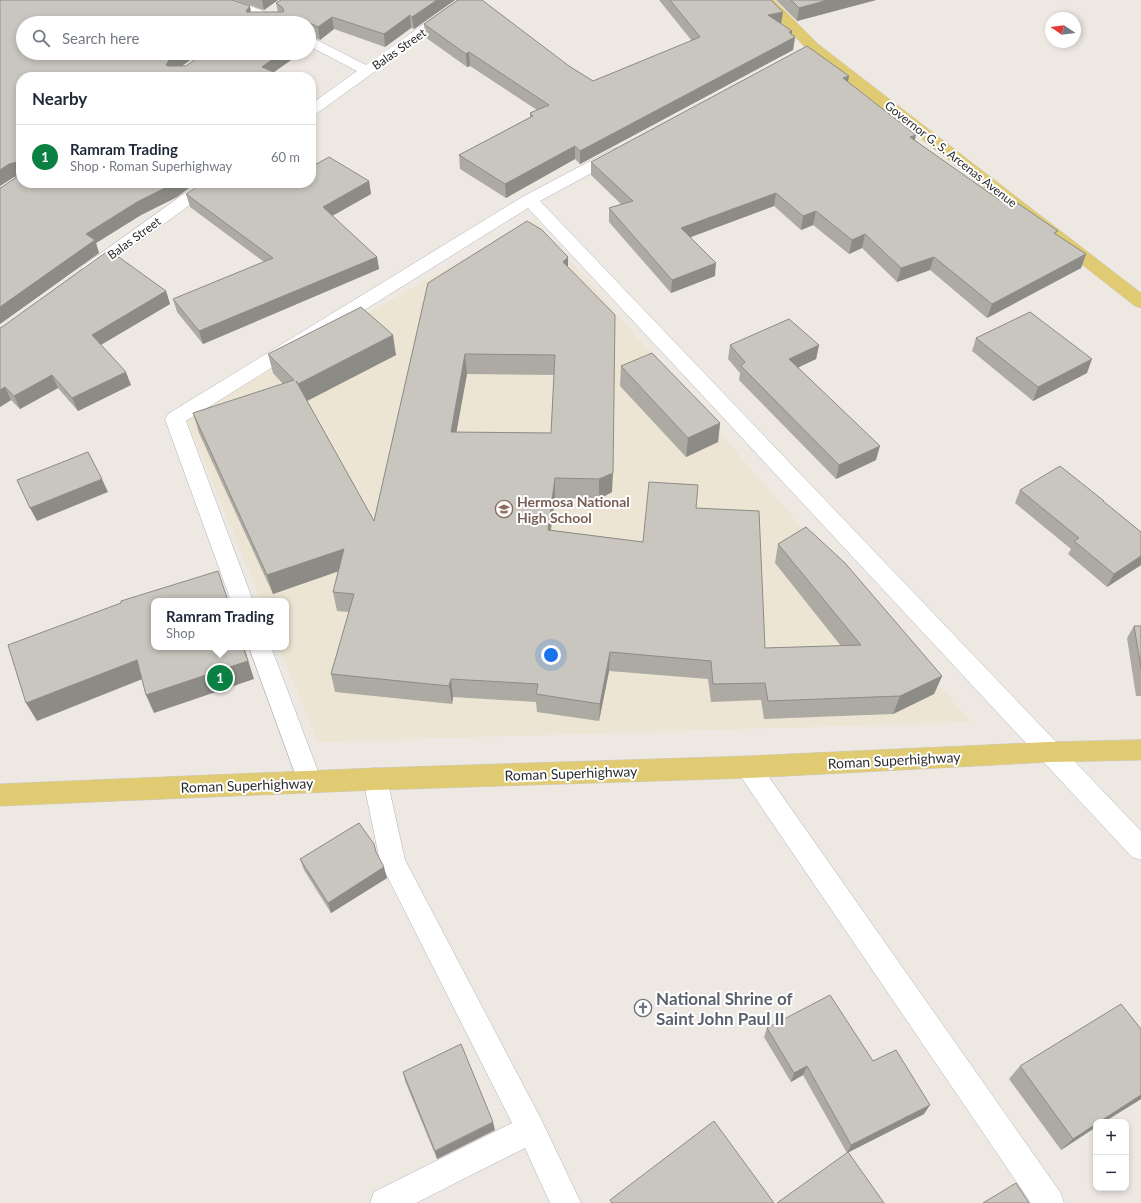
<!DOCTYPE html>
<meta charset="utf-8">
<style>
body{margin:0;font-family:Lato,sans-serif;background:#f2f2f3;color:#1f2937}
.controls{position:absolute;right:12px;bottom:12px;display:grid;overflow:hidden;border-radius:8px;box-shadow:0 2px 6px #0003}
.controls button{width:36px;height:36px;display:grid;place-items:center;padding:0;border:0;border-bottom:1px solid #e0e1e3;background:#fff;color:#1f2937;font:20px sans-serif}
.compass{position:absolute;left:1045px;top:12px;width:36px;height:36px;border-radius:50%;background:#fff;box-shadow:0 2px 6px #0003;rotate:283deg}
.you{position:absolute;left:551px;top:655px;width:14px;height:14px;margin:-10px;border:3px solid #fff;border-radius:50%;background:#1a73e8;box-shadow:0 0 0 6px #1a73e833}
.badge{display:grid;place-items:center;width:26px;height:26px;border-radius:50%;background:#0b8043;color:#fff;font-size:13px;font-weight:700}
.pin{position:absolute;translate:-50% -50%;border:2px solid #fff;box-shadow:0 1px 4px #0006}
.popup{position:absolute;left:151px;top:598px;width:138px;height:52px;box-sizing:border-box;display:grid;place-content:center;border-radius:8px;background:#fff;filter:drop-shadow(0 1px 3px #0005);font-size:13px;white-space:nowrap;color:#747a83}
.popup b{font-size:15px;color:#1f2937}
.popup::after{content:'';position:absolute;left:50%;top:100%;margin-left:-8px;border:8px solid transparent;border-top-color:#fff}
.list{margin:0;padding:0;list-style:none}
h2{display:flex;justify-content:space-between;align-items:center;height:52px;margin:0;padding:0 16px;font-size:17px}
h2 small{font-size:13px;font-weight:400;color:#747a83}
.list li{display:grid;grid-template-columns:26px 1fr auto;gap:12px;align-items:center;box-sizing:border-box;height:64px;padding:0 16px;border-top:1px solid #e0e1e3}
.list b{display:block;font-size:15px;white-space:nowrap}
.list p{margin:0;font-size:13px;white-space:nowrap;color:#747a83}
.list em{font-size:13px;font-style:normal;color:#747a83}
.icon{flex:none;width:22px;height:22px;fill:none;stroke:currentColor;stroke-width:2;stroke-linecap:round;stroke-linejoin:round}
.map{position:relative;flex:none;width:1141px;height:1203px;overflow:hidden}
.search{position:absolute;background:#fff;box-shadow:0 2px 6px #0003;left:16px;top:16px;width:300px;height:44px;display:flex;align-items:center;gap:10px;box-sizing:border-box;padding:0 14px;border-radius:22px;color:#747a83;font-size:15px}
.panel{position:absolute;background:#fff;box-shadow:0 2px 6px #0003;left:16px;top:72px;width:300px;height:116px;border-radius:16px}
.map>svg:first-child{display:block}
</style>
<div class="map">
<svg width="1141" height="1203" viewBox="0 0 1141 1203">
<rect width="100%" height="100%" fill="#ede8e1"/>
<!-- education -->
<polygon fill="#ece5d3" points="534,219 971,722 318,742 279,647 286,647 286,601 261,601 186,416"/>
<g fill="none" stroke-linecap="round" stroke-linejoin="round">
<defs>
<g id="minor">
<path d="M 210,0 C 216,0 223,0 229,0 C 239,1 280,16 285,23 L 267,23 L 212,3 Z"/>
<polygon points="458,0 474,0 316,114 311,116 311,104 357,71 309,46 309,36 366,65"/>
<polygon points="617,148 623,150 625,153 623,156 540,201 1141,831 1141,860 1132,857 528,208 186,421 253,601 231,601 165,419 168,414 524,196 611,150"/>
<polygon points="199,183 218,183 216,186 95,274 89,276 83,274 80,270 83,266"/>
<polygon points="249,647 271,647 322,782 319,790 310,793 301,790"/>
<polygon points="748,756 757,760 1060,1192 1064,1203 1031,1203 739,774 736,767 739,760"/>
<polygon points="375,768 384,771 387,779 405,860 541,1119 581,1203 550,1203 525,1148 416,1203 370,1203 374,1192 512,1123 380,862 363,779 366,771"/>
</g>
<g id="major">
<polygon points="759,0 774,0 818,44 1141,293 1141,308 1135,306 808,50"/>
<polygon points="1141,740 1141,760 1050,762 748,778 375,790 0,806 0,784 375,768 748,756 1050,742"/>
</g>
</defs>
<!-- minor casing -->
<use href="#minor" stroke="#b2b3bb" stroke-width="1"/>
<!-- major casing -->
<use href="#major" stroke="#c8c8c8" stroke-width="1"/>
<!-- minor -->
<use href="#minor" fill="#fff" fill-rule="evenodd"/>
<!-- major -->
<use href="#major" fill="#e1cb72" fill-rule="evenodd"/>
</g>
<!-- wall -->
<g fill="#adaaa4" fill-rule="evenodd">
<polygon points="0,0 251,12 278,12 276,3 281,0 455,0 414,29 411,28 385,47 334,29 320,40 309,35 309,23 23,23 200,53 182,66 186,66 204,53 301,53 274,72 21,77 21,183 177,197 141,215 96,243 99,253 0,324 0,188 2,187 18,176 14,177 0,186"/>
<polygon points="234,0 278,0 264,10"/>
<polygon points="659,0 771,0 781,24 792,31 792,34 795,37 793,50 580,164 575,159 506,198 460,169 459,155 530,117 530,113 537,110 470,66 467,67 425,37 424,24 569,66 593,81 692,41"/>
<polygon points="776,0 876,0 797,21"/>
<polygon points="849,76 848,82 915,141 1008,206 1057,235 1086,254 1081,268 987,318 930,270 897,282 862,248 849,254 813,225 801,230 774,206 691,237 715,276 671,293 609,222 609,208 621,204 591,175 591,162"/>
<polygon points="369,181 371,194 332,216 377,257 379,269 203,344 177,312 173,299 264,262 190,207 186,194"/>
<path d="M 568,257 L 568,267 L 612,492 L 599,499 L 555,498 L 551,530 L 643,542 L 696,508 L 765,648 L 841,646 L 775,563 L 778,544 L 942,676 L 934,694 L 893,714 L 764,719 L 761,700 L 711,702 L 708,679 L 609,671 L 599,721 L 537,712 L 536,702 L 453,697 L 452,704 L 335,692 L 331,674 L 349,612 L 337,611 L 333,592 L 338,571 L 273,594 L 199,433 L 193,413 L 283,384 L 273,373 L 268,354 L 396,355 L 307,401 L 374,521 L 428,283 ZM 467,374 L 554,375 L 551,433 L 456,432 Z"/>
<polygon points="166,291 170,304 101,345 131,385 78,411 58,388 20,409 11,400 0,407 0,328"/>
<polygon points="976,338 1087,373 1033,401 972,351"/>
<polygon points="730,345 819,345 816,359 798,367 876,460 836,479 739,380 740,373 728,359"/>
<polygon points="621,366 720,423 718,442 686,457 620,386"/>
<polygon points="1020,490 1104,502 1141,532 1141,565 1107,587 1068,554 1071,549 1015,503"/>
<polygon points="1134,626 1141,626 1141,696 1136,696 1127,638"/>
<polygon points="376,853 387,878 331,913 304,870 300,859"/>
<polygon points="767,1028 873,1061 924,1114 847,1153 803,1075 791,1082 764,1037"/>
<polygon points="1020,1066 1141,1099 1104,1122 1096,1122 1096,1127 1061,1150 1009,1079"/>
<polygon points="403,1072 495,1130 437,1159 405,1081"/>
</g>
<!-- shaded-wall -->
<g fill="#8d8b86">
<polygon points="262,0 278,0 264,10"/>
<polygon points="437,0 455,0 414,29 412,17"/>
<polygon points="828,0 876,0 797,21 799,8"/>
<polygon points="250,6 252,19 246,11"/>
<polygon points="783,12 781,25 768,15"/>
<polygon points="410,15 411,28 385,47 384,34"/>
<polygon points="332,17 334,29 320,40 318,27"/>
<polygon points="792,31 791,39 795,37 793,50 580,164 580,151 789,32"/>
<polygon points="469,52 470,66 467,67 466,54"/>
<polygon points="179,53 200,53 172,73 166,65 169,60"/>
<polygon points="281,53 301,53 267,77 262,67"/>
<polygon points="849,76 846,89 843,78"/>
<polygon points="311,91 313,101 311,102"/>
<polygon points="916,135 913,149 910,137"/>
<polygon points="575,146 575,159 506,198 505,184"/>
<polygon points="17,162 18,169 20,175 14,177 0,186 0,170 9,164"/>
<polygon points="369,181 371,194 325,220 323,207"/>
<polygon points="175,183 196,183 177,197 141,215 96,243 99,253 0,324 0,307 86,234 137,202"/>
<polygon points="776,193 774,206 680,241 681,228"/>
<polygon points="816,211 813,225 801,230 803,216"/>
<polygon points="865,234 862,248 849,254 852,240"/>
<polygon points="1086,254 1081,268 987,318 992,304"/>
<polygon points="377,257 379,269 203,344 199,331"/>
<polygon points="568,257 568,277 563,262"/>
<polygon points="934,257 930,270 897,282 901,268"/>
<polygon points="716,263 715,276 671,293 672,280"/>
<polygon points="166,291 170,304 97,347 92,335"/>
<polygon points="393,335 396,355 303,403 298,384"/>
<polygon points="819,345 816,359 787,373 789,359"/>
<polygon points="465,354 467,374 453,451 451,432"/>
<polygon points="1092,359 1087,373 1033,401 1038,387"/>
<polygon points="126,372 131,385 78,411 72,398"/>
<polygon points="52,375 58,388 20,409 14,396"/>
<polygon points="5,387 11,400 0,407 0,390"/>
<polygon points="720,423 718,442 686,457 688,438"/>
<polygon points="880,446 876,460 836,479 839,465"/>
<polygon points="613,473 612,492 599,499 599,479"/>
<polygon points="555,478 555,498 548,549 548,530"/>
<polygon points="102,479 108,492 37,521 30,508"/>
<polygon points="344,549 348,568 273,594 267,575"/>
<polygon points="1141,556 1141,565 1107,587 1114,574"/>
<polygon points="244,647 254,679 154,713 146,695"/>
<polygon points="610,652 609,671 599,721 600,704"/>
<polygon points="137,660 145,678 37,721 26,703"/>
<polygon points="942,676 934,694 893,714 900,696"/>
<polygon points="451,679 453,697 452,704 449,686"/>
<polygon points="384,867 387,878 331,913 328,903"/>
<polygon points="807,1066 803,1075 791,1082 794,1073"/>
<polygon points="1141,1095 1141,1099 1104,1122 1099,1122"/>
<polygon points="930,1105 924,1114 847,1153 851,1145"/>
<polygon points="493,1122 495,1130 437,1159 435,1151"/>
<polygon points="1096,1124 1096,1127 1061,1150 1073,1139"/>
</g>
<!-- building -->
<g fill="#c9c6bf" stroke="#8d8b86" fill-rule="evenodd">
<polygon points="0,0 232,0 250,6 246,11 247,12 283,12 284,11 282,7 276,3 281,0 437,0 412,17 410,15 384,34 332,17 318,27 307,22 307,23 23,23 23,53 179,53 169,60 166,65 168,66 186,66 204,53 281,53 262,67 285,77 21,77 21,169 18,169 17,162 9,164 0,170"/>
<polygon points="458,0 482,0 569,66 593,81 700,37 670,0 771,0 783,12 768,15 792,31 789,32 795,37 580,151 575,146 505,184 459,155 533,116 530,113 549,105 469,52 466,54 424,24"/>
<polygon points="791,0 828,0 799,8"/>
<polygon points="807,46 849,76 843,78 916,135 910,137 1008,206 1016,202 1058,231 1054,233 1086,254 992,304 934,257 901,268 865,234 852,240 816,211 803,216 776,193 681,228 716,263 672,280 609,208 633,201 591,162"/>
<polygon points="329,157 369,181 323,207 377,257 199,331 173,299 273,258 186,194 202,183 311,183 311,167"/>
<polygon points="21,174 21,183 175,183 137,202 86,234 95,240 0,307 0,188 2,187"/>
<path d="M 527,221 L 542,230 L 568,257 L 563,262 L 615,315 L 613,473 L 599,479 L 555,478 L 548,530 L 643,542 L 649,482 L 698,485 L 696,508 L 759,511 L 765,648 L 861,645 L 778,544 L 806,527 L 845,563 L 942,676 L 900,696 L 768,701 L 765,683 L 713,684 L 711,661 L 610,652 L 600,704 L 536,694 L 538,684 L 451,679 L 449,686 L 331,674 L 354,594 L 333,592 L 344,549 L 267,575 L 193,413 L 294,380 L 268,354 L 361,307 L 393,335 L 298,384 L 296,381 L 374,521 L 428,283 ZM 465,354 L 555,355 L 551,433 L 451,432 Z"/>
<polygon points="109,250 166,291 92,335 126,372 72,398 52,375 14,396 5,387 0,390 0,328 2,327"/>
<polygon points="1030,312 1092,359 1038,387 976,338"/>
<polygon points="789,319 819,345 789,359 880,446 839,465 741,366 745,362 730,345"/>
<polygon points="652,353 720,423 688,438 621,366"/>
<polygon points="88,452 102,479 30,508 17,480"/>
<polygon points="1060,466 1104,501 1103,501 1141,532 1141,556 1114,574 1074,541 1079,538 1020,490"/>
<polygon points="218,571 228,601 154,601 154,647 243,647 248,661 146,695 137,660 26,703 8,645 121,603 121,601"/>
<polygon points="1134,626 1141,626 1141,668"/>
<polygon points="359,823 374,844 376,852 384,867 328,903 300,859"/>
<polygon points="830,995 873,1061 896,1050 930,1105 851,1145 807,1066 794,1073 767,1028"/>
<polygon points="1121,1004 1141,1029 1141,1095 1099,1122 1096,1122 1096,1124 1073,1139 1020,1066"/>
<polygon points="461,1044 493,1122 435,1151 403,1072"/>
<polygon points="714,1121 774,1203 612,1203 610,1200"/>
<polygon points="848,1152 884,1203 777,1203"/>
<polygon points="1016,1183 1029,1203 983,1203"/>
</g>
<!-- icons -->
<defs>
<symbol id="school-ring" viewBox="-11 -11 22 22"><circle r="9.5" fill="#fff" stroke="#8d6e63" stroke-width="1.5"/><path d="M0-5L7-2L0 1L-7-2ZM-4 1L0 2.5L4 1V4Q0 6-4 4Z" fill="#8d6e63"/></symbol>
<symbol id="church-ring" viewBox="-11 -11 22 22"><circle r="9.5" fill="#fff" stroke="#6b7280" stroke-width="1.5"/><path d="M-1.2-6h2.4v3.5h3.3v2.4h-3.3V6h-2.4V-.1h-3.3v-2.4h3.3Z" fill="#6b7280"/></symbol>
</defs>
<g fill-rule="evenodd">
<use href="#school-ring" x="494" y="499" width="20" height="20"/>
<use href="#church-ring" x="633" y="998" width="20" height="20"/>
</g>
<g text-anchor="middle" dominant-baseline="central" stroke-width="4" stroke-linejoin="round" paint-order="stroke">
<!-- far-street labels -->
<g font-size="12" fill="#2d2d2d" stroke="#fff">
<text transform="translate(399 49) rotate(-35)">Balas Street</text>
<text transform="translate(951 154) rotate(38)">Governor G. S. Arcenas Avenue</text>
<text transform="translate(134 238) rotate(-36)">Balas Street</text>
</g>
<!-- education labels -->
<g font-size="14" font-weight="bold" fill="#785e54" stroke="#fff" text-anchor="start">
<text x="517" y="501">Hermosa National<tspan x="517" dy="16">High School</tspan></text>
</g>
<!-- street labels -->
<g font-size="14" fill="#2d2d2d" stroke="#fff">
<text transform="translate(894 760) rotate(-3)">Roman Superhighway</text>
<text transform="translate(571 773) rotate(-2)">Roman Superhighway</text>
<text transform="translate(247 785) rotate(-2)">Roman Superhighway</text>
</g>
<!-- near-worship labels -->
<g font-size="17" font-weight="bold" fill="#5b616d" stroke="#fff" text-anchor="start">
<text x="656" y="998">National Shrine of<tspan x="656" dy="20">Saint John Paul II</tspan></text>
</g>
</g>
</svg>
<div class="controls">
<button>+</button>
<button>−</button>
</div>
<svg class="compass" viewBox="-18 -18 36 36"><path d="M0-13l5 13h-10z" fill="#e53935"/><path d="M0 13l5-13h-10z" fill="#747a83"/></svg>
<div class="you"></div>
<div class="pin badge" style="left:220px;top:678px">1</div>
<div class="popup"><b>Ramram Trading</b>Shop</div>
<div class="search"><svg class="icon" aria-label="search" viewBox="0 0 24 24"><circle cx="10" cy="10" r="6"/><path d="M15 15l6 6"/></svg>Search here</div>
<section class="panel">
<h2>Nearby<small></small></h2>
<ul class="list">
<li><span class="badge">1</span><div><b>Ramram Trading</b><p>Shop · Roman Superhighway</p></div><em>60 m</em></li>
</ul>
</section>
</div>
